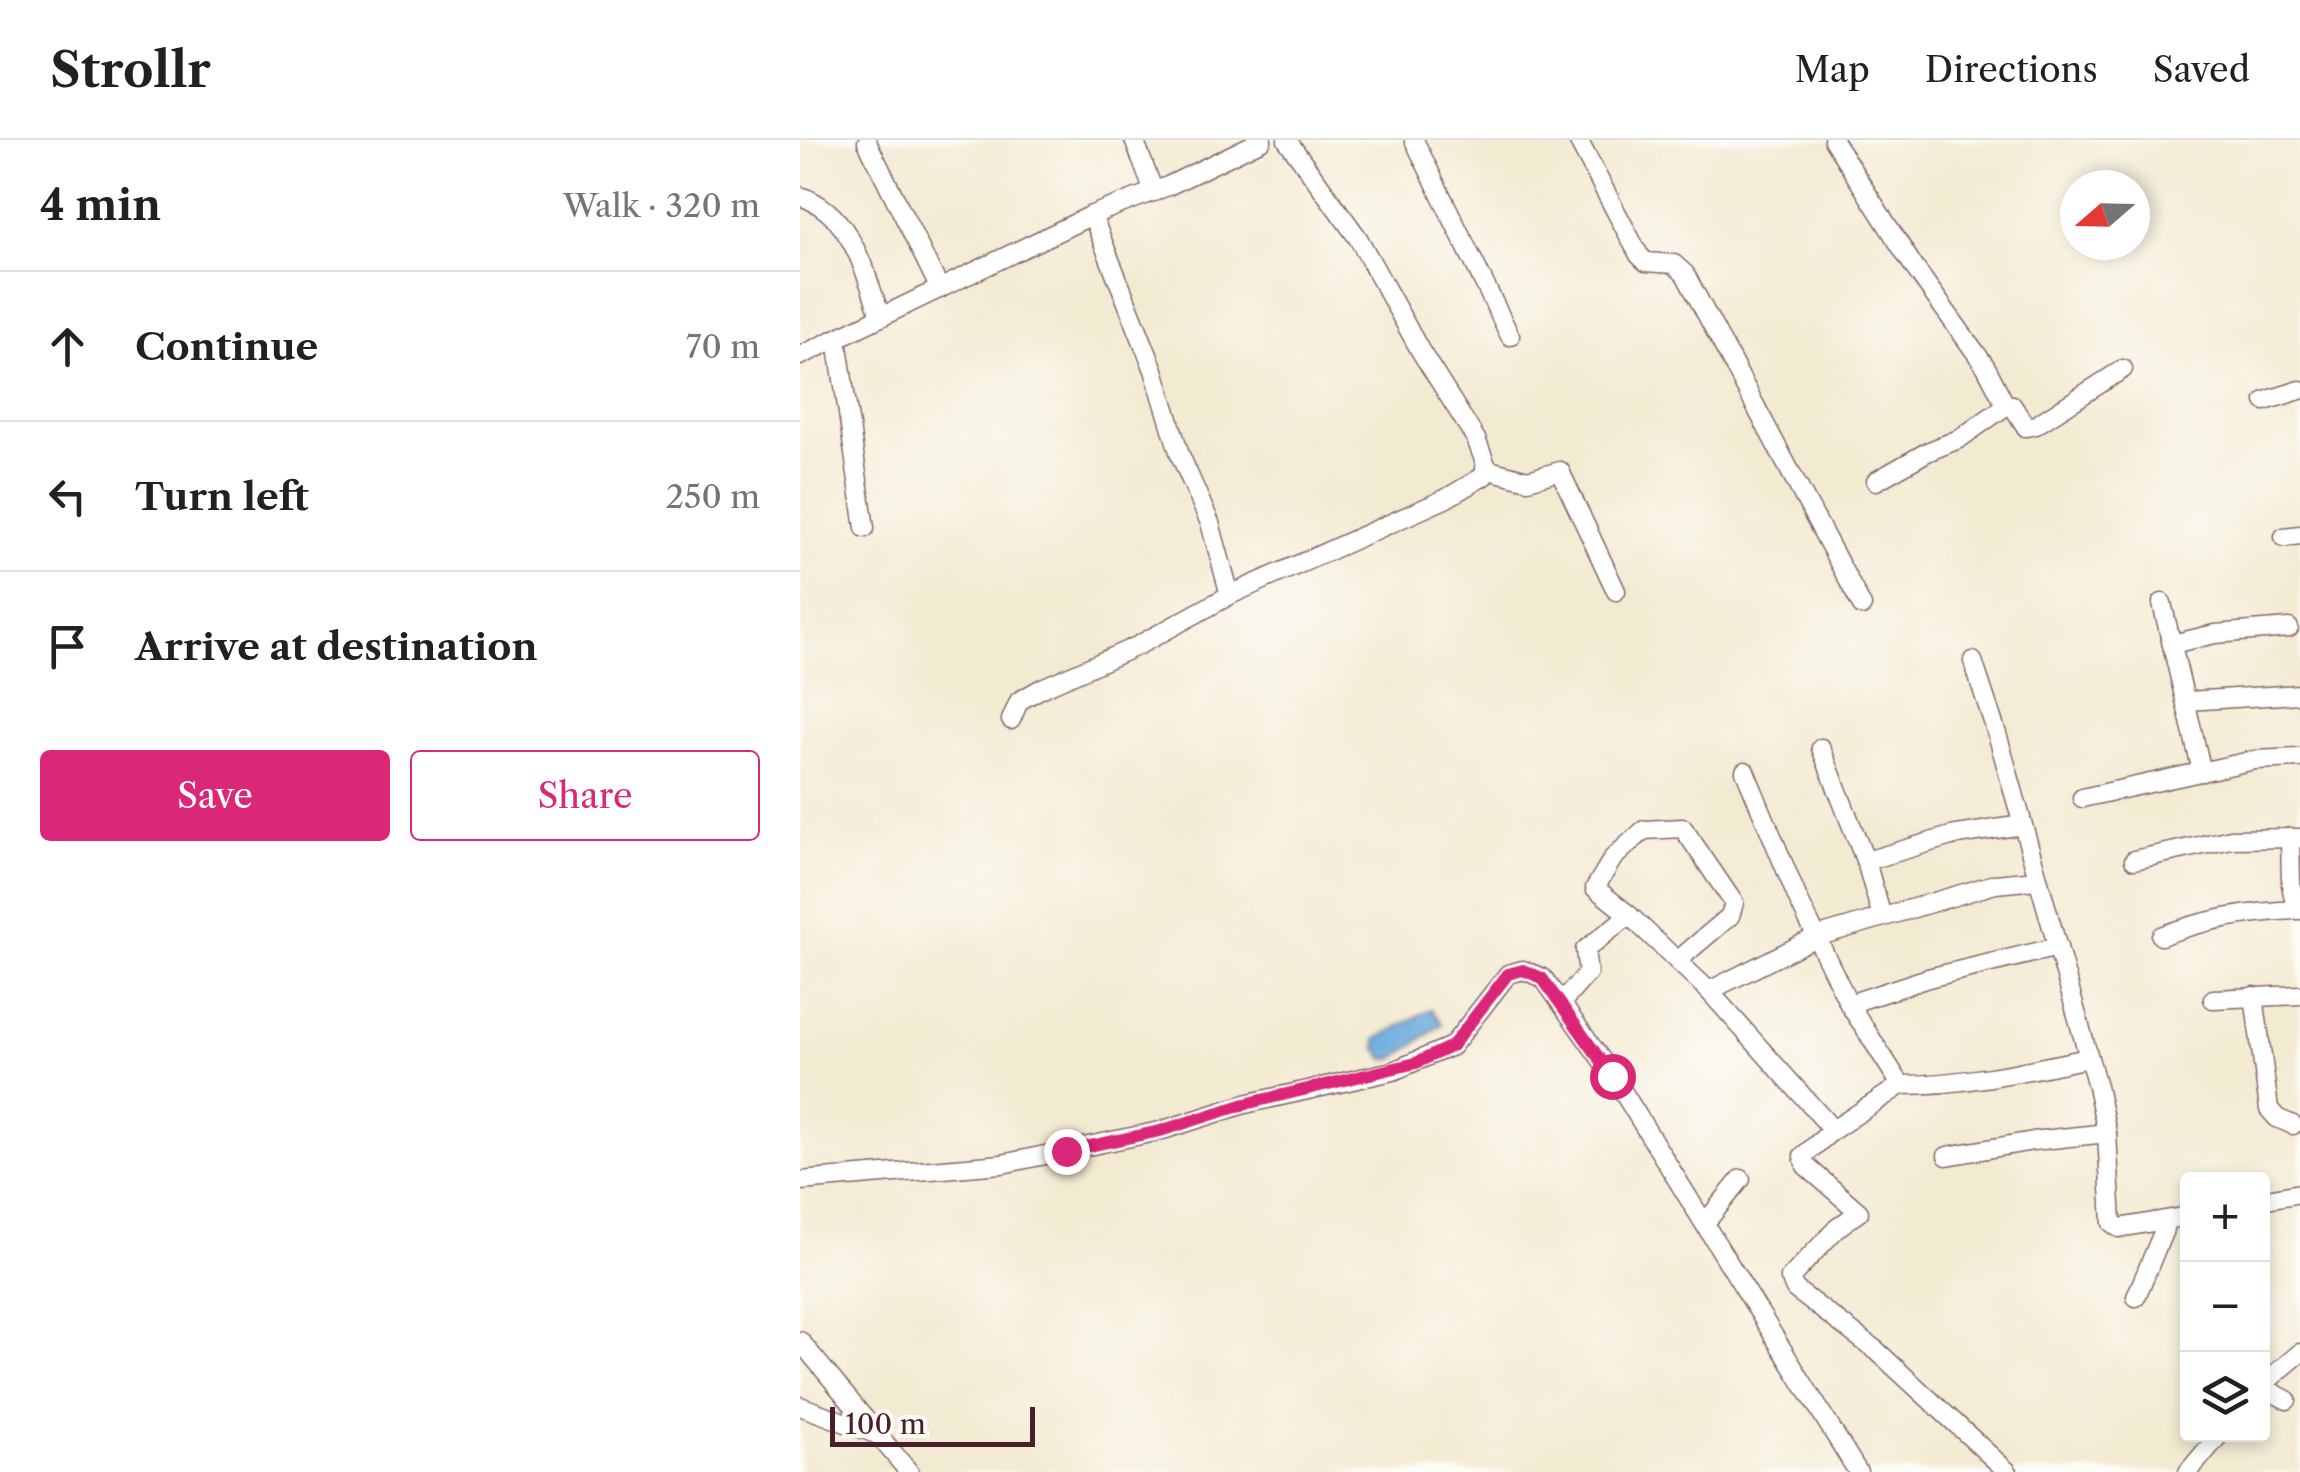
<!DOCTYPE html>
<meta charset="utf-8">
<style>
body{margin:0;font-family:"Libre Caslon Text",serif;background:#f2f2f2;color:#202124}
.controls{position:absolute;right:30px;bottom:30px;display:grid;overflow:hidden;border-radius:10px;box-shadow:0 5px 15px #0003}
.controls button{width:90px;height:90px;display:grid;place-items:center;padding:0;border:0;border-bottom:2px solid #e0e0e0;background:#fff;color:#202124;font:50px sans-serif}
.compass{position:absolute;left:1260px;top:30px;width:90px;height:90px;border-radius:50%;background:#fff;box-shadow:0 5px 15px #0003;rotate:250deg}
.scale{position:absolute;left:30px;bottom:25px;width:205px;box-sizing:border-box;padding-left:10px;border:5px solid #4a1f2b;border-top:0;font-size:28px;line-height:35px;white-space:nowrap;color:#4a1f2b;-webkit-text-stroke:8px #fdfcf7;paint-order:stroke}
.stop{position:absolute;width:30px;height:30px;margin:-22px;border:8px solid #db2777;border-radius:50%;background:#fff}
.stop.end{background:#db2777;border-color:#fff;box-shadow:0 2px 10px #0008}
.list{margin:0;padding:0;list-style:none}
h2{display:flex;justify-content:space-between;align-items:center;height:130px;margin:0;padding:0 40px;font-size:42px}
h2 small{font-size:32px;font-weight:400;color:#757577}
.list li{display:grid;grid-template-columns:65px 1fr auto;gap:30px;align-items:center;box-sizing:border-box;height:150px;padding:0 40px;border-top:2px solid #e0e0e0}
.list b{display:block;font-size:38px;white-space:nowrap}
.list em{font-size:32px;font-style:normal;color:#757577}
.actions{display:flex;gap:20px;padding:30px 40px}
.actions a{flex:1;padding:22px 0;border:2px solid #db2777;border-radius:10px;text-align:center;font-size:35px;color:#db2777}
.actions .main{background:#db2777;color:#fff}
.icon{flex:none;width:55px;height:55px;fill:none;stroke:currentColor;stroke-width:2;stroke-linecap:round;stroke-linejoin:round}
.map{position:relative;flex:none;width:1500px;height:1332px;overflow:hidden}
header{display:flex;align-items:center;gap:60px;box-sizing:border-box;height:140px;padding:0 50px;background:#fff;border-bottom:2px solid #e0e0e0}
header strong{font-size:48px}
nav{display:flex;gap:55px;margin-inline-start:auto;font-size:35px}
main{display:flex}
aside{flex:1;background:#fff}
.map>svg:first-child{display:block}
</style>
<header>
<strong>Strollr</strong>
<nav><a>Map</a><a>Directions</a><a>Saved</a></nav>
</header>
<main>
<aside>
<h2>4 min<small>Walk · 320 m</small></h2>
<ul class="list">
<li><svg class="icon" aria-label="ahead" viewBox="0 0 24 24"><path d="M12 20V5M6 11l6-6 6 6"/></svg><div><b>Continue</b></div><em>70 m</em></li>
<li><svg class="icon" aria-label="left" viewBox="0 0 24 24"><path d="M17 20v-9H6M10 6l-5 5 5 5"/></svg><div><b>Turn left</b></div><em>250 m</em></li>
<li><svg class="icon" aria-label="arrive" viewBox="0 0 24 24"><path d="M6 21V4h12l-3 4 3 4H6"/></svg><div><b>Arrive at destination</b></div></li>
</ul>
<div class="actions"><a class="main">Save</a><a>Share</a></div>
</aside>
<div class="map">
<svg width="1500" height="1332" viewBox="0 0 1500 1332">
<rect width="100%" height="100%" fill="#fdfcf7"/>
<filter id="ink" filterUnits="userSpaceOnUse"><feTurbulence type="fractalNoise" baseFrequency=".01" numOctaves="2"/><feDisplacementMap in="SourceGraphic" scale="20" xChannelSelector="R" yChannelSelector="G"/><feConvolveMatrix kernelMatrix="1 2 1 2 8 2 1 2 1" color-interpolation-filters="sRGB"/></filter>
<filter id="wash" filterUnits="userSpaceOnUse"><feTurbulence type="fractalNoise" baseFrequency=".0048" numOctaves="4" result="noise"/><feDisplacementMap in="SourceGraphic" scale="40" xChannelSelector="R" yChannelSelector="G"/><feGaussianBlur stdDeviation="2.25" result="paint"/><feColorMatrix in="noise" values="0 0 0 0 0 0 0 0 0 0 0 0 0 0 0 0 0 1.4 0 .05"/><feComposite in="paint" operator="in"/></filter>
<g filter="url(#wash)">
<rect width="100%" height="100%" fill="#f3ead2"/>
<!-- water -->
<polygon fill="#66a9db" stroke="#586483" stroke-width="2.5" points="631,869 642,884 594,919 585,919 577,908 577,899"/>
</g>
<g filter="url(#ink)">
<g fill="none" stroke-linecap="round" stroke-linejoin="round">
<defs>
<g id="minor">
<polyline points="334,0 354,52"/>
<polyline points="614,0 710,196"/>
<polyline points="778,0 839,115 846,122 874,124 885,134 1062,466"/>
<polyline points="1033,0 1114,127 1186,227 1206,266"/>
<polyline points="67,2 140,149"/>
<path d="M 0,56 C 52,73 64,131 81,177"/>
<polyline points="292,75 354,230 380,315 410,383 430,455"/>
<polyline points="37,199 65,388"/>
<polyline points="0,216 292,75 368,46 462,0"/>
<polyline points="1465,261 1500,250"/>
<polyline points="685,329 728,340 760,331 816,451"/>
<polyline points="1076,341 1127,312 1159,299 1206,266 1212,265 1226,287 1236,285 1323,229"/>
<polyline points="1484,397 1500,395"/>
<polyline points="1362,463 1402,632"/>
<polyline points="1372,504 1415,494 1489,488"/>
<polyline points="1173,521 1198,597 1297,946 1307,993 1312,1083 1319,1088 1388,1076"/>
<polyline points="1387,561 1500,554"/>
<polyline points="211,580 219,561 242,548 337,506 430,455 645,359 684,336 686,325 676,299 621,212 558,98 487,0"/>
<polyline points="1021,608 1067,725"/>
<path d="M 945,631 L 998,759 L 1049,864 L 1101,945 C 1162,945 1226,931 1288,918"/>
<polyline points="1282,658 1455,620 1500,618"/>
<polyline points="1490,697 1491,744 1496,770 1500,770"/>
<polyline points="1334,720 1431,699 1500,698"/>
<polyline points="829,775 795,748 813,718 844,690 883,688 934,763 930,776 877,821"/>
<polyline points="1082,777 1067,725 1073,719 1151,696 1222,685"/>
<path d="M 1361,796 C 1405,779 1449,772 1496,770"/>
<polyline points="909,851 1016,797 1195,744 1237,740"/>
<polyline points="1454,856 1469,969 1477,978 1493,985"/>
<polyline points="1413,859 1500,855"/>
<polyline points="761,863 788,833 785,810 829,775 909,851 1033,990"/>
<polyline points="1049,864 1128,838 1258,807"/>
<polyline points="1101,945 1033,990 1003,1016 1006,1026 1059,1072 1037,1088 990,1138 995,1149 1077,1211 1208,1332"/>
<polyline points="1147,1016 1233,1001 1307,993"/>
<polyline points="0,1041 202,1024 360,991 445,964 593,931 652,906 708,834 723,830 743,838 813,936 1058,1332"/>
<polyline points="1462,1060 1500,1053"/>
<polyline points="905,1083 941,1039"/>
<polyline points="1336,1157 1364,1090 1365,1081"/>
<polyline points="0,1201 109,1332"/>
<polyline points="1462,1245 1500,1213"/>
<polyline points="1462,1247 1487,1260"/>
<polyline points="0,1266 76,1294"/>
<polyline points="1388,1332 1420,1294"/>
</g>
</defs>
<!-- minor casing -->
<use href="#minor" stroke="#856665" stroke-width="21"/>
<!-- minor -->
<use href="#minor" stroke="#fff" stroke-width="18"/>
</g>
</g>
<g fill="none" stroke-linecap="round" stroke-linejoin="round" filter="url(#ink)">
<!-- route -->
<polyline stroke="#db2777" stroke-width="12" points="266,1011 360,991 445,964 616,923 652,906 708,834 723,830 742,838 812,936"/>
</g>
</svg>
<div class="controls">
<button>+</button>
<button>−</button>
<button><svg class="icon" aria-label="layers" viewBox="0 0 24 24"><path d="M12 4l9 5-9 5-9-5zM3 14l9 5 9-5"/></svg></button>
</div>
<svg class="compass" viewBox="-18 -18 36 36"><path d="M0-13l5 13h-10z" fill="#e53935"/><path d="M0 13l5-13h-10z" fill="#757577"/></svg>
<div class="scale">100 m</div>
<div class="stop" style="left:812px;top:936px"></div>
<div class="stop end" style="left:266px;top:1011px"></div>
</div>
</main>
